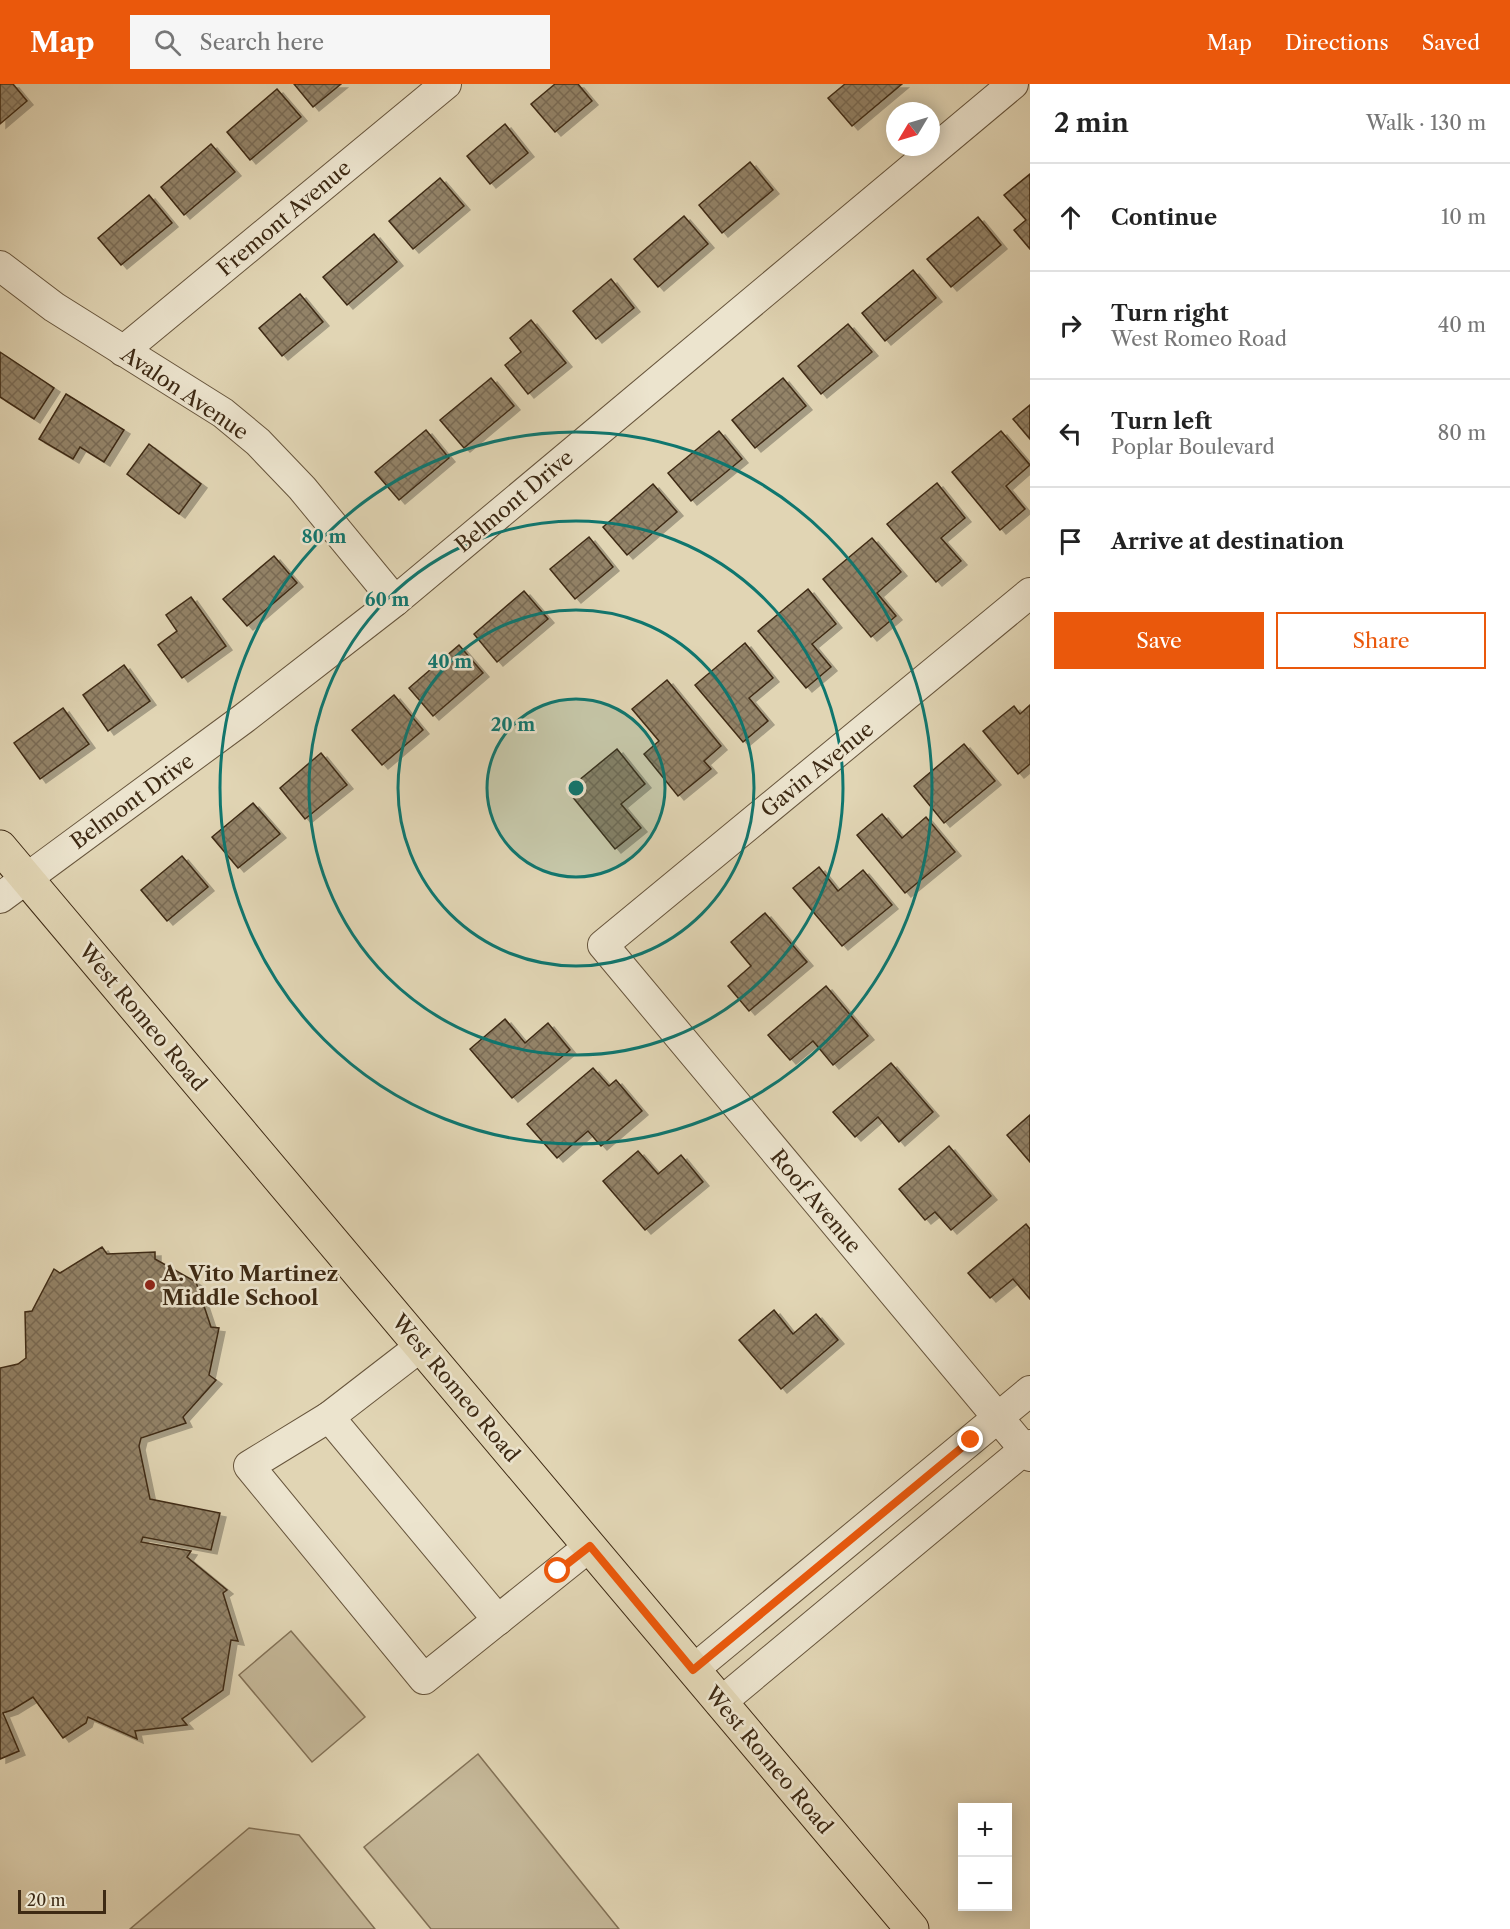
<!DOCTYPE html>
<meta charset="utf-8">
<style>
body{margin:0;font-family:"Libre Caslon Text",serif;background:#f6f6f6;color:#222}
.controls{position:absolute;right:18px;bottom:18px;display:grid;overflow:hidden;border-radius:0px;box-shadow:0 3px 15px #0003}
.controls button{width:54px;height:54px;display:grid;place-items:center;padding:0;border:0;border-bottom:2px solid #e0e0e0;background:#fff;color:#222;font:30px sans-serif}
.compass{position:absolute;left:886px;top:18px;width:54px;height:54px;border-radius:50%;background:#fff;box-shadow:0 3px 15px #0003;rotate:232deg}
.scale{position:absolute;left:18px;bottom:15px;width:88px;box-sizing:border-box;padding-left:6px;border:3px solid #3e2a14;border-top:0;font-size:16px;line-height:21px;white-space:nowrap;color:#3e2a14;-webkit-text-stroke:4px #ece4ce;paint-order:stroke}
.stop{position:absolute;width:18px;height:18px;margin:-14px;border:4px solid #ea580c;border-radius:50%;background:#fff}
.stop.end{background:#ea580c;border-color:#fff;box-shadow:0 2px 6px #0008}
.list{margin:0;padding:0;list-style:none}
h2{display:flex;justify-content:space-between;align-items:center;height:78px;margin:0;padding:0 24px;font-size:26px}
h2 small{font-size:20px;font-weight:400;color:#767676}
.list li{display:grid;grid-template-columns:39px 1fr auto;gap:18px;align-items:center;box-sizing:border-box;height:108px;padding:0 24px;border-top:2px solid #e0e0e0}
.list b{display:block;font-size:22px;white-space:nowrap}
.list p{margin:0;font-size:20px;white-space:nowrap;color:#767676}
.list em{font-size:20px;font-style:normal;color:#767676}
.actions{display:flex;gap:12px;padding:18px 24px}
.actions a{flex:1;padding:14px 0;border:2px solid #ea580c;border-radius:0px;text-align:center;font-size:21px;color:#ea580c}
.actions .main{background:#ea580c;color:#fff}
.icon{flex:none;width:33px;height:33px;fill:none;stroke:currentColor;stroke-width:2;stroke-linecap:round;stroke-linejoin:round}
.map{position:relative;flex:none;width:1030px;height:1845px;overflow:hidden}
header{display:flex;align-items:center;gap:36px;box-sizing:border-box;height:84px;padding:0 30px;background:#ea580c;color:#fff}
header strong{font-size:28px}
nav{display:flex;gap:33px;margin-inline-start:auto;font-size:21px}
.search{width:420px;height:54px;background:#f6f6f6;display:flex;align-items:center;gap:15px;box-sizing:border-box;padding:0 21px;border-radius:0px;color:#767676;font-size:22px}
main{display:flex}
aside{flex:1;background:#fff}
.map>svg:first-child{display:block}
</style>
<header>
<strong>Map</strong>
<div class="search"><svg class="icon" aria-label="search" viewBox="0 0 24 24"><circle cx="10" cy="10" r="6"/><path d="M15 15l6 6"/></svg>Search here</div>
<nav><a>Map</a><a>Directions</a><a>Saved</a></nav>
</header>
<main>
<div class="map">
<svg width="1030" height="1845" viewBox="0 0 1030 1845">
<defs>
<pattern id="building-cross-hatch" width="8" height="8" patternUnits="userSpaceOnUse" patternTransform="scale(1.5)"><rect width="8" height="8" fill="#938367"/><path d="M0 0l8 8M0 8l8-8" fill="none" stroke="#796b54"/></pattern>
<filter id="shadow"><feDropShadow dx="6" dy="4" stdDeviation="0" flood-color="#0004"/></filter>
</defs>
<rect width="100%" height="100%" fill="#e1d5b4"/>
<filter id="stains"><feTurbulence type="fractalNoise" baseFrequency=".00333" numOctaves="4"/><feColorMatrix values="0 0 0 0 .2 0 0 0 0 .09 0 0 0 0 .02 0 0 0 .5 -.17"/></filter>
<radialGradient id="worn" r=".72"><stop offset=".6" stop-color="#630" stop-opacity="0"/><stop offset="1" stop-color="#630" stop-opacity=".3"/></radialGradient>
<!-- garden -->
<g fill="#c5b899" stroke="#827156" stroke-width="1.5">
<polygon points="291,1547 365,1633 312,1678 239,1591"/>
<polygon points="478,1670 619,1845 431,1845 364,1763"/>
<polygon points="249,1744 299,1751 375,1845 130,1845"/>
</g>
<!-- building -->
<g fill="url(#building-cross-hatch)" stroke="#3e2a14" stroke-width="1.5" filter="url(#shadow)">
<polygon points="0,0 13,0 27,17 0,40"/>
<polygon points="294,0 341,0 313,23"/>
<polygon points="555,0 578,0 592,17 555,48 531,20"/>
<polygon points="845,0 902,0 852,42 828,14"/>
<polygon points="277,5 301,33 250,76 227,48"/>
<polygon points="505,40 528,69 490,100 467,72"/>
<polygon points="211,60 235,88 184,131 161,103"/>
<polygon points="750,78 773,106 722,149 699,121"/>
<polygon points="1030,90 1030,165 1014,146 1026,136 1004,111"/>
<polygon points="440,94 464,122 413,165 389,137"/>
<polygon points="149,111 172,139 121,181 98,154"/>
<polygon points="684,132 708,160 658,203 634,175"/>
<polygon points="978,133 1001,161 951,203 927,175"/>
<polygon points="374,150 397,178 347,221 323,193"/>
<polygon points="913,186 936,214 885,257 862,229"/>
<polygon points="611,195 634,224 596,255 573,227"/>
<polygon points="300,210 323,238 282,272 259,244"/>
<polygon points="531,236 566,279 528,310 505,281 521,268 510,254"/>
<polygon points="848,240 872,268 821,310 798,282"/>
<polygon points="0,268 54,304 34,335 0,313"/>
<polygon points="491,294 514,322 464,364 440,336"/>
<polygon points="783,294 806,322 755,364 732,336"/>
<polygon points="66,310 124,346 104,378 80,363 73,375 39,355"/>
<polygon points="1030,321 1030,355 1013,335"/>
<polygon points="426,346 449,374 399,416 375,388"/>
<polygon points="719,347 742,375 691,417 668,389"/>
<polygon points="1001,347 1030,381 1006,402 1025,425 1000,446 952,388"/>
<polygon points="149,360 201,400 179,430 127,390"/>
<polygon points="937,399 965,434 941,454 961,477 936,498 887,440"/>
<polygon points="653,400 677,428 627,471 603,443"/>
<polygon points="589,453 613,483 575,515 550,485"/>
<polygon points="872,454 901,488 877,509 896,532 871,553 823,495"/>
<polygon points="274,472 297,499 247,542 223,515"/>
<polygon points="808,505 836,540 812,560 831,583 806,604 758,547"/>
<polygon points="524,507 548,535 497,578 474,550"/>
<polygon points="191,513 226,562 182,594 158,561 177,547 166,531"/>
<polygon points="745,559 773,594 749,614 768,637 743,658 695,601"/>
<polygon points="459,561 483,589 433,632 409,604"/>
<polygon points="124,581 150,617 108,647 83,611"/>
<polygon points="667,596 721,662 704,677 711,685 678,712 644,670 659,657 632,625"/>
<polygon points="394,611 423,646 382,681 352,646"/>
<polygon points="1030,621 1030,680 1018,690 983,647 1014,622 1020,630"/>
<polygon points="63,624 89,660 40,695 14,659"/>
<polygon points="964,660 995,697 944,739 914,702"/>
<polygon points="617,665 645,700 621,720 641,744 615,765 567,706"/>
<polygon points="321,669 347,701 305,735 280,704"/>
<polygon points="253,719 280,750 238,784 212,753"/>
<polygon points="882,730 902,754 926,733 955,768 905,809 857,751"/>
<polygon points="182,772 208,803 167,837 141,806"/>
<polygon points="819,783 838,807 863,786 892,821 842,862 793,804"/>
<polygon points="765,829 807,878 749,927 728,902 751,882 731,858"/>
<polygon points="826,902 868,952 833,981 813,957 790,976 768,951"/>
<polygon points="505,935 525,959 548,939 570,966 512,1014 470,965"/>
<polygon points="891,979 933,1028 899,1058 878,1033 855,1053 833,1028"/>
<polygon points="593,984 609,1002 616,996 642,1027 601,1062 588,1047 557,1074 527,1040"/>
<polygon points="1030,1031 1030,1078 1007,1051"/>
<polygon points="949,1062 991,1112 951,1146 935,1128 925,1136 899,1105"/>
<polygon points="638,1067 658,1090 681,1071 703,1098 645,1146 603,1097"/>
<polygon points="1026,1140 1030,1145 1030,1215 1013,1195 990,1214 968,1189"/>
<polygon points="102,1163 107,1170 155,1168 155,1175 196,1198 211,1243 219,1244 209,1291 216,1296 183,1333 186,1339 141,1354 139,1362 150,1415 220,1429 211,1466 143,1453 141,1458 191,1467 187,1473 227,1506 223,1509 238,1557 231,1556 223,1606 182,1635 187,1641 135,1647 137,1655 88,1633 86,1639 63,1654 33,1613 12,1626 3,1629 19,1667 0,1675 0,1284 18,1280 26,1274 25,1228 32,1227 54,1185 60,1189"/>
<polygon points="774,1226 793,1250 816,1230 838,1256 781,1305 739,1256"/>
</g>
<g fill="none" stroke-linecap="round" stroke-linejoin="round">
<defs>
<g id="minor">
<polyline points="0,182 54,223 223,329 258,358 302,404 395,517"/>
<polyline points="123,267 446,0"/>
<polyline points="1030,509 603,861 1030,1372"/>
<polyline points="0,814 243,635 395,517 1013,0"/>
<polyline points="421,1262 329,1333 249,1382 424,1595 590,1462"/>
<polyline points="329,1333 498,1536"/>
<polyline points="693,1586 1030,1307"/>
<polyline points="720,1619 1030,1361"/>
</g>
<polyline id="major" points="0,763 912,1845"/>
</defs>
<!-- minor casing -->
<use href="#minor" stroke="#67553c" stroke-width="32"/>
<!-- major casing -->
<use href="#major" stroke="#3e2a14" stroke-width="35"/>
<!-- minor -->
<use href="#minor" stroke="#ece4ce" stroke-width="30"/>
<!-- major -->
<use href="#major" stroke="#e1d5b4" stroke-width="33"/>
</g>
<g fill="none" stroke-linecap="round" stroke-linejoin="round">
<!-- route -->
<polyline stroke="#ea580c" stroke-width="8" points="558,1487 590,1462 693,1586 971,1356"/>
</g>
<!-- distance rings -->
<circle cx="576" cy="704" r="89" fill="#0f766e" fill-opacity=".12"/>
<g fill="none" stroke="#0f766e" stroke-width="3">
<circle cx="576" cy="704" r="89"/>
<circle cx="576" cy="704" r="178"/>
<circle cx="576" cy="704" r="267"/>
<circle cx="576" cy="704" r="356"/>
</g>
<!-- markers -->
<circle fill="#8f2418" stroke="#ece4ce" stroke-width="2" cx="150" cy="1201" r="6"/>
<g text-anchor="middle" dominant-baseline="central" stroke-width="5" stroke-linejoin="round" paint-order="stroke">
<!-- street labels -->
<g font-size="21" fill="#3e2a14" stroke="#ece4ce">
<text transform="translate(284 134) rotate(-40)">Fremont Avenue</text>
<text transform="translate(185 309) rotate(34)">Avalon Avenue</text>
<text transform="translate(514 417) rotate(-40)">Belmont Drive</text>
<text transform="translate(817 685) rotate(-39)">Gavin Avenue</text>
<text transform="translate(132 717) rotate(-36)">Belmont Drive</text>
<text transform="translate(143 933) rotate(50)">West Romeo Road</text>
<text transform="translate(816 1117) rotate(50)">Roof Avenue</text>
<text transform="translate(456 1304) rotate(50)">West Romeo Road</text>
<text transform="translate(769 1676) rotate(50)">West Romeo Road</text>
</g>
<!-- poi labels -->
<g font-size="21" font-weight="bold" fill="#3e2a14" stroke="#ece4ce" text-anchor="start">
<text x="162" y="1189">A. Vito Martinez<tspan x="162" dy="24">Middle School</tspan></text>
</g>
</g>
<circle cx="576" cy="704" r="9" fill="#0f766e" stroke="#ece4ce" stroke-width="3"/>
<g font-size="18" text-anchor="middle" font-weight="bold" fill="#0f766e" stroke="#ece4ce" stroke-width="5" stroke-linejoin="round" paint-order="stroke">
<text x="324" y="459">80 m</text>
<text x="387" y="522">60 m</text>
<text x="450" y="584">40 m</text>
<text x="513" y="647">20 m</text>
</g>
<rect width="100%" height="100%" filter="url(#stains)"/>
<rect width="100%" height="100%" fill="url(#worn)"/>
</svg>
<div class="controls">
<button>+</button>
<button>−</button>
</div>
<svg class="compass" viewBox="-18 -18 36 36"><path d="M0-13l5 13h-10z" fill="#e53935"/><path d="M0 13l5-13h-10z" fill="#767676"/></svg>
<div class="scale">20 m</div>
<div class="stop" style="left:558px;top:1487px"></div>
<div class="stop end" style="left:971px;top:1356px"></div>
</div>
<aside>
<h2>2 min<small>Walk · 130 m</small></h2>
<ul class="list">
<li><svg class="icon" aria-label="ahead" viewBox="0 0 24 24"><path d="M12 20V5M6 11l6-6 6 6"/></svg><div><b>Continue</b></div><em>10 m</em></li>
<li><svg class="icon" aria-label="right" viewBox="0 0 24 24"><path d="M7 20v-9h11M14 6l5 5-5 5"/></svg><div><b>Turn right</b><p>West Romeo Road</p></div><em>40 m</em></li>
<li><svg class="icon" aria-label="left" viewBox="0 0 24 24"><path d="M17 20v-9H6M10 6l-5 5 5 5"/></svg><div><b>Turn left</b><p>Poplar Boulevard</p></div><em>80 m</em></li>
<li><svg class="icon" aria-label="arrive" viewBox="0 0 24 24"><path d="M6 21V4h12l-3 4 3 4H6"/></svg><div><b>Arrive at destination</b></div></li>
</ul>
<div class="actions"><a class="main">Save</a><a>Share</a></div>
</aside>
</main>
